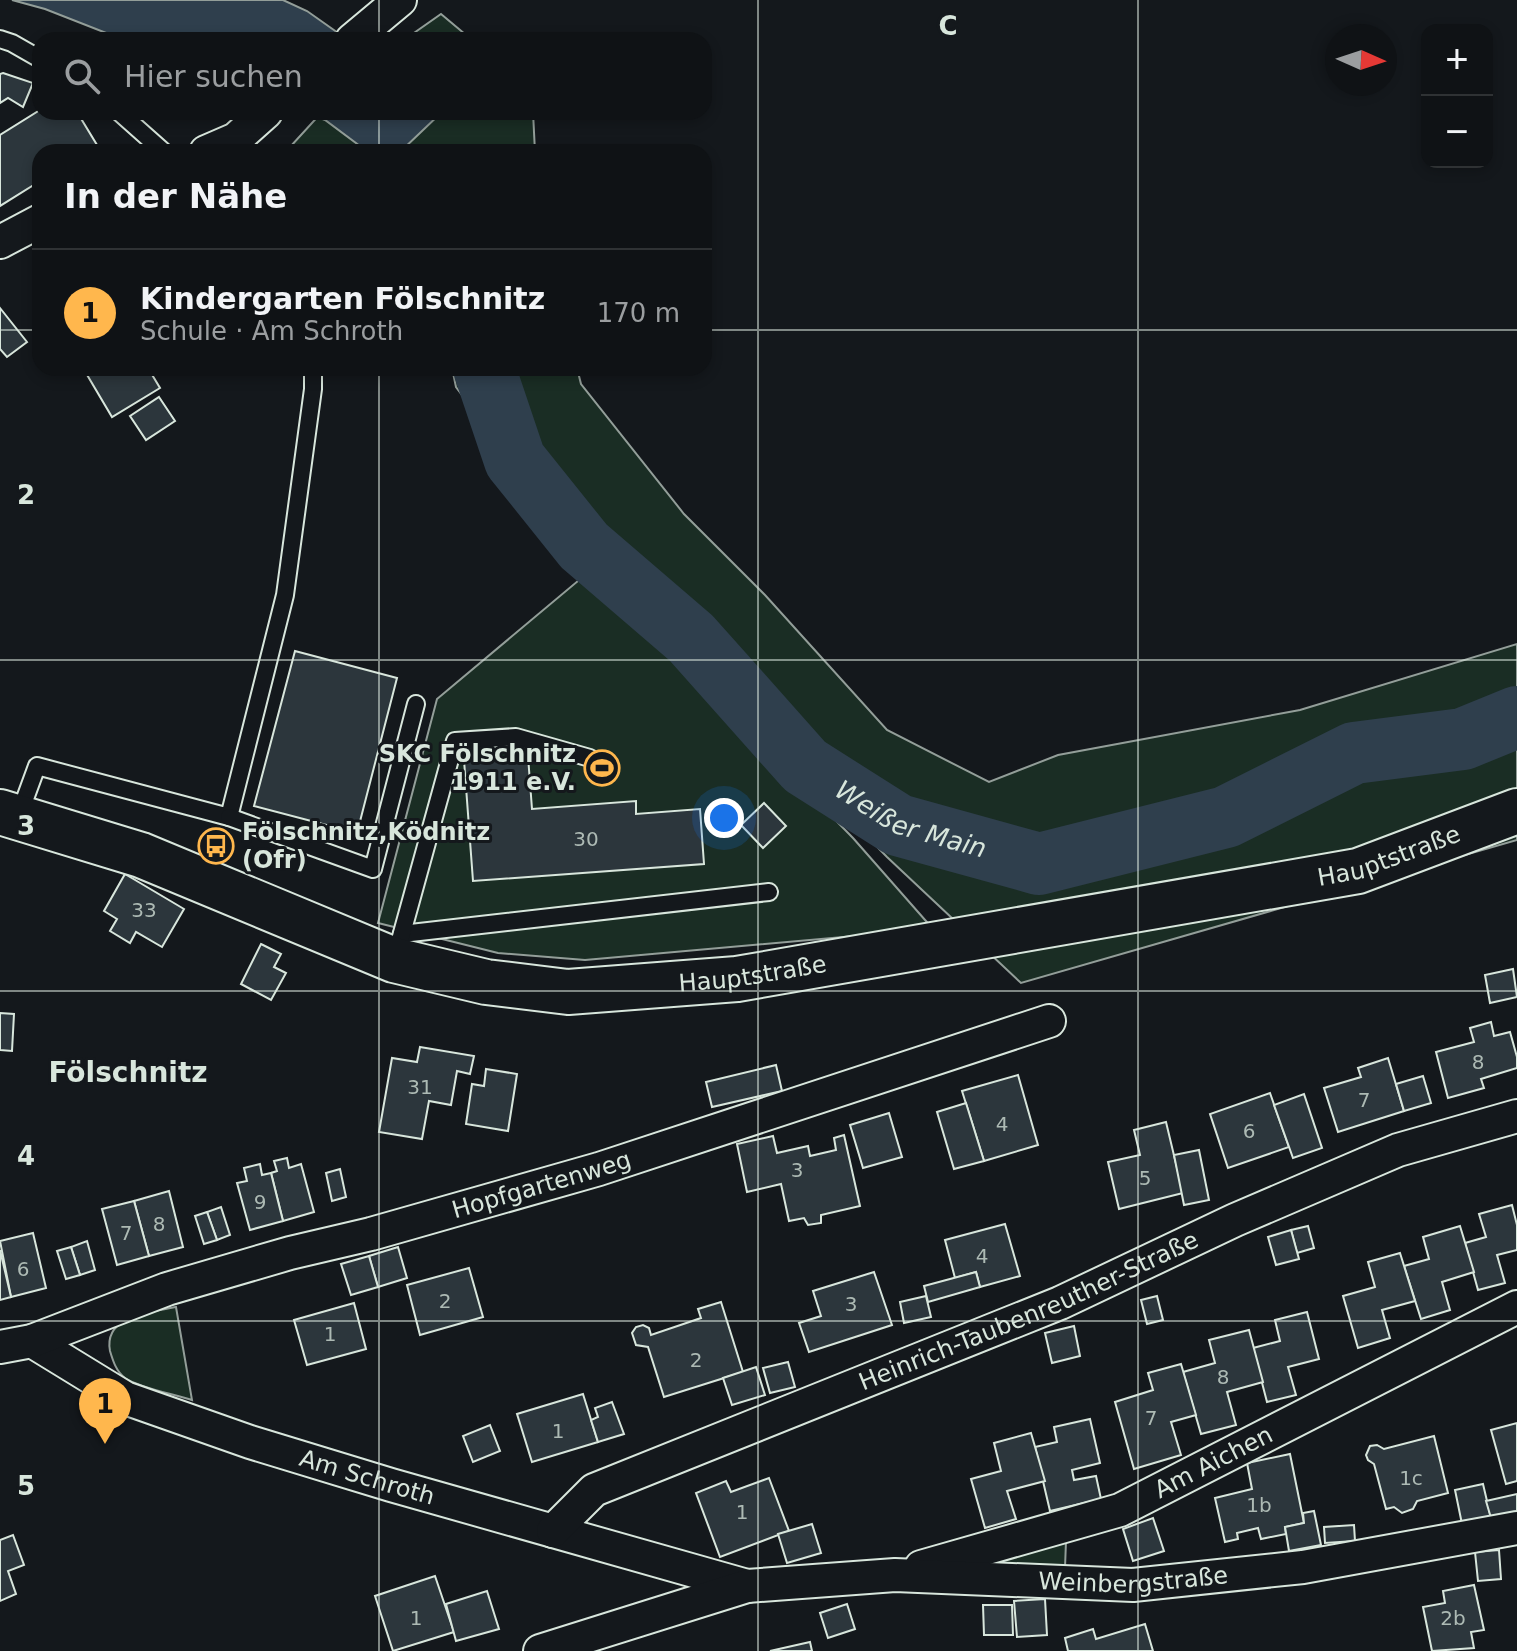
<!DOCTYPE html>
<html lang="de">
<meta charset="utf-8">
<style>
body{margin:0;font-family:"DejaVu Sans",sans-serif;background:#1d2022;color:#f1f3f6}
.controls{position:absolute;right:24px;top:24px;display:grid;overflow:hidden;border-radius:16px;box-shadow:0 4px 12px #0003}
.controls button{width:72px;height:72px;display:grid;place-items:center;padding:0;border:0;border-bottom:2px solid #2f3234;background:#0f1215;color:#f1f3f6;font:40px sans-serif}
.compass{position:absolute;left:1325px;top:24px;width:72px;height:72px;border-radius:50%;background:#0f1215;box-shadow:0 4px 12px #0003;rotate:93deg}
.you{position:absolute;left:724px;top:818px;width:28px;height:28px;margin:-20px;border:6px solid #fff;border-radius:50%;background:#1a73e8;box-shadow:0 0 0 12px #1a73e833}
.badge{display:grid;place-items:center;width:52px;height:52px;border-radius:50%;background:#ffb74d;color:#111;font-size:26px;font-weight:700}
.pin{position:absolute;translate:-50% -66px;filter:drop-shadow(0 2px 4px #0008)}
.pin::after{content:'';position:absolute;top:42px;width:28px;height:24px;background:inherit;clip-path:polygon(0 0,100% 0,50% 100%)}
.list{margin:0;padding:0;list-style:none}
h2{display:flex;justify-content:space-between;align-items:center;height:104px;margin:0;padding:0 32px;font-size:34px}
h2 small{font-size:26px;font-weight:400;color:#9b9ea0}
.list li{display:grid;grid-template-columns:52px 1fr auto;gap:24px;align-items:center;box-sizing:border-box;height:128px;padding:0 32px;border-top:2px solid #2f3234}
.list b{display:block;font-size:30px;white-space:nowrap}
.list p{margin:0;font-size:26px;white-space:nowrap;color:#9b9ea0}
.list em{font-size:26px;font-style:normal;color:#9b9ea0}
.icon{flex:none;width:44px;height:44px;fill:none;stroke:currentColor;stroke-width:2;stroke-linecap:round;stroke-linejoin:round}
.map{position:relative;flex:none;width:1517px;height:1651px;overflow:hidden}
.search{position:absolute;background:#0f1215;box-shadow:0 4px 12px #0003;left:32px;top:32px;width:680px;height:88px;display:flex;align-items:center;gap:20px;box-sizing:border-box;padding:0 28px;border-radius:24px;color:#9b9ea0;font-size:30px}
.panel{position:absolute;background:#0f1215;box-shadow:0 4px 12px #0003;left:32px;top:144px;width:680px;height:232px;border-radius:24px}
.map>svg:first-child{display:block}
</style>
<div class="map">
<svg width="1517" height="1651" viewBox="0 0 1517 1651">
<rect width="100%" height="100%" fill="#14181c"/>
<!-- green -->
<g fill="#1a2d24" stroke="#939e99" stroke-width="2">
<polygon points="441,14 472,40 404,40"/>
<polygon points="322,112 533,112 535,152 299,152 290,147"/>
<polygon points="452,368 577,368 581,384 684,514 765,595 887,730 989,782 1058,755 1300,710 1517,644 1517,840 1021,983 887,857 757,723 575,544 456,387"/>
<polygon points="591,570 853,838 933,929 585,960 498,953 378,923 437,699"/>
<path d="M 176,1307 L 192,1400 C 173,1394 140,1388 125,1378 C 116,1371 113,1361 110,1351 C 103,1315 152,1312 176,1307 Z"/>
<polygon points="1066,1541 1065,1568 959,1568"/>
</g>
<!-- water -->
<g fill="#2f3f4d" stroke="#939e99" stroke-width="2">
<polygon points="12,0 283,0 307,11 348,40 124,40 45,9"/>
<polygon points="305,112 442,112 400,152 368,152 325,120"/>
</g>
<g fill="none" stroke-linecap="round" stroke-linejoin="round">
<!-- river -->
<path stroke="#2f3f4d" stroke-width="62" id="s1" d="M 484,368 L 515,460 L 584,546 L 691,638 L 805,766 L 898,825 L 1039,864 L 1226,817 L 1354,753 L 1463,739 L 1517,717"/>
</g>
<!-- building -->
<g fill="#2c363c" stroke="#d8e6dc" stroke-width="2">
<polygon points="3,73 33,83 23,107 8,98 0,103 0,74"/>
<polygon points="40,110 77,112 97,145 85,152 40,152 40,181 0,206 0,135"/>
<polygon points="0,308 27,342 7,357 0,349"/>
<polygon points="83,368 148,368 160,388 112,417"/>
<polygon points="159,397 175,421 146,440 130,416"/>
<polygon points="295,651 397,678 357,833 254,806"/>
<polygon points="528,756 532,809 636,801 636,814 700,809 704,864 473,881 464,760"/>
<polygon points="764,803 786,826 763,848 741,825"/>
<polygon points="125,874 184,909 162,947 136,932 130,943 110,931 117,919 104,911"/>
<polygon points="261,944 281,954 274,967 286,973 271,1000 241,984"/>
<polygon points="1513,969 1517,997 1490,1003 1485,975"/>
<polygon points="0,1013 14,1014 12,1051 0,1050"/>
<polygon points="1491,1022 1494,1036 1510,1032 1517,1057 1517,1068 1481,1079 1484,1088 1448,1098 1436,1052 1474,1042 1470,1028"/>
<polygon points="420,1047 474,1056 470,1074 457,1071 451,1105 429,1101 422,1139 379,1132 392,1058 417,1062"/>
<polygon points="1388,1058 1404,1111 1338,1132 1324,1088 1361,1077 1358,1068"/>
<polygon points="776,1065 782,1091 712,1107 706,1082"/>
<polygon points="486,1069 517,1074 508,1131 466,1124 472,1084 484,1086"/>
<polygon points="1018,1075 1038,1145 984,1161 962,1091"/>
<polygon points="1423,1076 1431,1103 1404,1111 1396,1084"/>
<polygon points="1270,1093 1289,1147 1228,1168 1210,1114"/>
<polygon points="1304,1094 1322,1148 1293,1158 1274,1105"/>
<polygon points="966,1103 984,1161 954,1169 937,1112"/>
<polygon points="889,1113 902,1157 863,1168 850,1125"/>
<polygon points="1166,1122 1183,1193 1119,1209 1108,1162 1140,1155 1134,1130"/>
<polygon points="844,1135 860,1206 821,1215 821,1223 808,1225 804,1218 789,1221 781,1184 747,1192 737,1144 773,1136 777,1153 808,1146 810,1156 836,1150 834,1138"/>
<polygon points="1199,1150 1209,1200 1184,1205 1174,1155"/>
<polygon points="287,1158 289,1168 301,1164 314,1212 283,1221 271,1173 277,1171 274,1161"/>
<polygon points="260,1164 262,1175 271,1173 283,1221 250,1230 237,1183 247,1181 244,1168"/>
<polygon points="340,1169 346,1197 332,1201 326,1173"/>
<polygon points="169,1191 183,1247 149,1256 134,1201"/>
<polygon points="134,1201 149,1256 117,1265 102,1209"/>
<polygon points="1512,1205 1517,1225 1517,1250 1497,1255 1505,1283 1478,1290 1465,1243 1486,1237 1479,1214"/>
<polygon points="221,1207 230,1235 217,1240 207,1212"/>
<polygon points="207,1212 217,1240 204,1244 195,1216"/>
<polygon points="1005,1224 1020,1276 980,1287 976,1272 955,1278 945,1240"/>
<polygon points="1308,1226 1314,1248 1297,1253 1291,1230"/>
<polygon points="1460,1226 1474,1272 1442,1282 1450,1310 1421,1319 1404,1266 1429,1259 1423,1237"/>
<polygon points="1291,1230 1299,1259 1276,1265 1268,1237"/>
<polygon points="33,1233 46,1288 11,1297 0,1241"/>
<polygon points="87,1241 95,1270 80,1275 71,1247"/>
<polygon points="71,1247 80,1275 66,1279 57,1251"/>
<polygon points="398,1247 407,1278 378,1287 369,1256"/>
<polygon points="0,1250 11,1297 0,1300"/>
<polygon points="1400,1253 1415,1301 1382,1310 1390,1338 1358,1348 1343,1296 1375,1287 1368,1262"/>
<polygon points="369,1256 378,1287 351,1295 341,1264"/>
<polygon points="469,1268 483,1317 420,1335 407,1285"/>
<polygon points="874,1272 892,1325 809,1352 799,1323 821,1316 813,1291"/>
<polygon points="976,1272 980,1287 928,1302 924,1286"/>
<polygon points="926,1296 931,1317 904,1323 900,1302"/>
<polygon points="1157,1296 1163,1320 1147,1324 1141,1300"/>
<polygon points="721,1302 743,1372 664,1397 648,1347 636,1345 632,1333 636,1327 643,1325 649,1328 651,1335 701,1318 698,1309"/>
<polygon points="354,1303 366,1349 307,1365 294,1320"/>
<polygon points="1307,1312 1319,1359 1288,1367 1296,1395 1267,1402 1253,1348 1280,1341 1275,1320"/>
<polygon points="1074,1326 1080,1356 1052,1363 1045,1333"/>
<polygon points="1249,1330 1263,1382 1227,1392 1236,1425 1201,1434 1183,1372 1215,1363 1209,1340"/>
<polygon points="788,1362 795,1387 770,1393 763,1368"/>
<polygon points="1181,1364 1196,1415 1171,1422 1181,1455 1134,1469 1115,1402 1153,1390 1148,1373"/>
<polygon points="756,1367 765,1395 732,1405 723,1378"/>
<polygon points="583,1394 598,1442 532,1462 517,1414"/>
<polygon points="612,1402 624,1434 598,1442 591,1420 598,1417 595,1408"/>
<polygon points="1090,1419 1100,1463 1072,1470 1074,1480 1096,1476 1101,1499 1050,1511 1035,1447 1057,1442 1054,1427"/>
<polygon points="1517,1423 1517,1481 1506,1484 1491,1430"/>
<polygon points="490,1425 500,1451 473,1462 463,1436"/>
<polygon points="1031,1433 1045,1481 1007,1491 1016,1519 985,1528 971,1479 1001,1471 994,1443"/>
<polygon points="1434,1436 1448,1493 1417,1501 1413,1509 1402,1513 1394,1507 1386,1509 1374,1464 1368,1460 1366,1455 1370,1446 1377,1445 1384,1449"/>
<polygon points="1290,1454 1304,1523 1285,1527 1286,1534 1261,1539 1258,1528 1237,1533 1238,1539 1225,1542 1215,1498 1252,1489 1247,1463"/>
<polygon points="769,1478 789,1531 720,1557 696,1493 726,1481 731,1492"/>
<polygon points="1483,1484 1491,1518 1462,1524 1455,1490"/>
<polygon points="1517,1494 1517,1512 1491,1518 1486,1501"/>
<polygon points="1314,1511 1321,1545 1289,1551 1285,1527 1304,1523 1303,1513"/>
<polygon points="1153,1518 1164,1551 1133,1561 1123,1529"/>
<polygon points="812,1524 821,1553 787,1563 778,1534"/>
<polygon points="1354,1525 1355,1541 1325,1543 1324,1527"/>
<polygon points="13,1535 24,1565 8,1571 16,1594 0,1601 0,1540"/>
<polygon points="1499,1550 1501,1579 1478,1581 1475,1552"/>
<polygon points="435,1576 454,1632 393,1651 375,1596"/>
<polygon points="1474,1585 1484,1630 1471,1632 1474,1648 1432,1651 1423,1607 1445,1603 1443,1591"/>
<polygon points="487,1591 499,1629 456,1641 446,1604"/>
<polygon points="1045,1599 1047,1635 1017,1637 1014,1601"/>
<polygon points="847,1604 855,1629 828,1638 820,1613"/>
<polygon points="983,1605 1012,1605 1013,1635 984,1635"/>
<polygon points="1145,1624 1153,1651 1068,1651 1065,1638 1093,1629 1096,1639"/>
<polygon points="810,1642 812,1651 770,1651"/>
</g>
<g fill="none" stroke-linecap="round" stroke-linejoin="round">
<defs>
<g id="service">
<polyline points="0,39 12,43 40,59"/>
<polyline points="119,112 164,152"/>
<polyline points="19,815 37,766 229,817 285,595 313,389 313,368"/>
<polyline points="229,817 373,869 416,704"/>
<polyline points="402,934 769,892"/>
<polyline points="399,944 455,741 516,737 590,758"/>
</g>
<g id="minor">
<polyline points="352,40 400,0"/>
<polyline points="206,152 236,139 266,112"/>
<polyline points="0,242 40,221"/>
<path id="s2" d="M 32,1341 L 125,1398 L 250,1442 L 391,1485 L 747,1586"/>
<path id="s3" d="M 0,1347 L 32,1341 L 167,1289 L 290,1253 L 371,1234 L 599,1169 L 1049,1021"/>
<path id="s4" d="M 553,1531 L 594,1490 L 1060,1303 L 1235,1220 L 1398,1150 L 1517,1116"/>
<path id="s5" d="M 921,1567 L 1120,1510 L 1517,1307"/>
<path id="s6" d="M 540,1651 L 747,1586 L 895,1575 L 1133,1585 L 1303,1567 L 1517,1528"/>
</g>
<g id="secondary">
<path id="s7" d="M 0,812 L 141,855 L 394,960 L 486,982 L 568,992 L 737,979 L 1358,871 L 1517,811"/>
</g>
</defs>
<!-- service casing -->
<use href="#service" stroke="#d8e6dc" stroke-width="20"/>
<!-- minor casing -->
<use href="#minor" stroke="#d8e6dc" stroke-width="36"/>
<!-- secondary casing -->
<use href="#secondary" stroke="#d8e6dc" stroke-width="48"/>
<!-- service -->
<use href="#service" stroke="#14181c" stroke-width="16"/>
<!-- minor -->
<use href="#minor" stroke="#14181c" stroke-width="32"/>
<!-- secondary -->
<use href="#secondary" stroke="#14181c" stroke-width="44"/>
</g>
<!-- grid -->
<path fill="none" stroke="#d8e6dc" stroke-width="2" stroke-opacity="0.55" d="M 379,0 L 379,40M 758,0 L 758,1651M 1138,0 L 1138,1651M 379,112 L 379,152M 0,330 L 40,330M 704,330 L 1517,330M 379,368 L 379,1651M 0,660 L 1517,660M 0,991 L 1517,991M 0,1321 L 1517,1321"/>
<!-- icons -->
<defs>
<symbol id="stadium-ring" viewBox="-11 -11 22 22"><circle r="9.5" fill="#14181c" stroke="#ffb74d" stroke-width="1.5"/><path d="M0-5a6.5 5 0 1 0 0 10a6.5 5 0 1 0 0-10ZM-3.5-1.8h7v3.6h-7Z" fill="#ffb74d"/></symbol>
<symbol id="bus-ring" viewBox="-11 -11 22 22"><circle r="9.5" fill="#14181c" stroke="#ffb74d" stroke-width="1.5"/><path d="M-5-6H5V4H4V6H2V4H-2V6H-4V4H-5ZM-3.5-4V0h7V-4ZM-3.5 1.2v1.5H-2V1.2ZM2 1.2v1.5H3.5V1.2Z" fill="#ffb74d"/></symbol>
</defs>
<g fill-rule="evenodd">
<use href="#stadium-ring" x="582" y="748" width="40" height="40"/>
<use href="#bus-ring" x="196" y="826" width="40" height="40"/>
</g>
<g text-anchor="middle" dominant-baseline="central" stroke-width="6" stroke-linejoin="round" paint-order="stroke">
<!-- number labels -->
<g font-size="20" fill="#adbab4">
<text x="586" y="839">30</text>
<text x="144" y="910">33</text>
<text x="1478" y="1062">8</text>
<text x="420" y="1087">31</text>
<text x="1364" y="1100">7</text>
<text x="1002" y="1124">4</text>
<text x="1249" y="1131">6</text>
<text x="797" y="1170">3</text>
<text x="1145" y="1178">5</text>
<text x="260" y="1202">9</text>
<text x="159" y="1224">8</text>
<text x="126" y="1233">7</text>
<text x="982" y="1256">4</text>
<text x="23" y="1269">6</text>
<text x="445" y="1301">2</text>
<text x="851" y="1304">3</text>
<text x="330" y="1334">1</text>
<text x="696" y="1360">2</text>
<text x="1223" y="1377">8</text>
<text x="1151" y="1418">7</text>
<text x="558" y="1431">1</text>
<text x="1411" y="1478">1c</text>
<text x="1259" y="1505">1b</text>
<text x="742" y="1512">1</text>
<text x="416" y="1618">1</text>
<text x="1453" y="1618">2b</text>
</g>
<!-- poi labels -->
<g font-size="24" font-weight="bold" fill="#d8e6dc" stroke="#14181c" text-anchor="end">
<text x="576" y="754">SKC Fölschnitz<tspan x="576" dy="28">1911 e.V.</tspan></text>
<text x="242" y="832" text-anchor="start">Fölschnitz,Ködnitz<tspan x="242" dy="28">(Ofr)</tspan></text>
</g>
<!-- street labels -->
<g font-size="24" fill="#d8e6dc" stroke="#14181c">
<text stroke="none"><textPath href="#s7" startOffset="1432">Hauptstraße</textPath></text>
<text stroke="none"><textPath href="#s7" startOffset="784">Hauptstraße</textPath></text>
<text stroke="none"><textPath href="#s3" startOffset="566">Hopfgartenweg</textPath></text>
<text stroke="none"><textPath href="#s4" startOffset="528">Heinrich-Taubenreuther-Straße</textPath></text>
<text stroke="none"><textPath href="#s5" startOffset="312">Am Aichen</textPath></text>
<text stroke="none"><textPath href="#s2" startOffset="364">Am Schroth</textPath></text>
<text stroke="none"><textPath href="#s6" startOffset="604">Weinbergstraße</textPath></text>
</g>
<!-- water labels -->
<g font-size="26" font-style="italic" fill="#d8e6dc" stroke="#14181c">
<text stroke="none"><textPath href="#s1" startOffset="640">Weißer Main</textPath></text>
</g>
<!-- quarter labels -->
<g font-size="28" font-weight="bold" fill="#d8e6dc" stroke="#14181c">
<text x="128" y="1072">Fölschnitz</text>
</g>
</g>
<g font-size="26" text-anchor="middle" font-weight="bold" fill="#d8e6dc" stroke="#14181c" stroke-width="6" stroke-linejoin="round" paint-order="stroke">
<text x="948" y="35">C</text>
<text x="26" y="504">2</text>
<text x="26" y="835">3</text>
<text x="26" y="1165">4</text>
<text x="26" y="1495">5</text>
</g>
</svg>
<div class="controls">
<button>+</button>
<button>−</button>
</div>
<svg class="compass" viewBox="-18 -18 36 36"><path d="M0-13l5 13h-10z" fill="#e53935"/><path d="M0 13l5-13h-10z" fill="#9b9ea0"/></svg>
<div class="you"></div>
<div class="pin badge" style="left:105px;top:1444px">1</div>
<div class="search"><svg class="icon" aria-label="search" viewBox="0 0 24 24"><circle cx="10" cy="10" r="6"/><path d="M15 15l6 6"/></svg>Hier suchen</div>
<section class="panel">
<h2>In der Nähe<small></small></h2>
<ul class="list">
<li><span class="badge">1</span><div><b>Kindergarten Fölschnitz</b><p>Schule · Am Schroth</p></div><em>170 m</em></li>
</ul>
</section>
</div>
